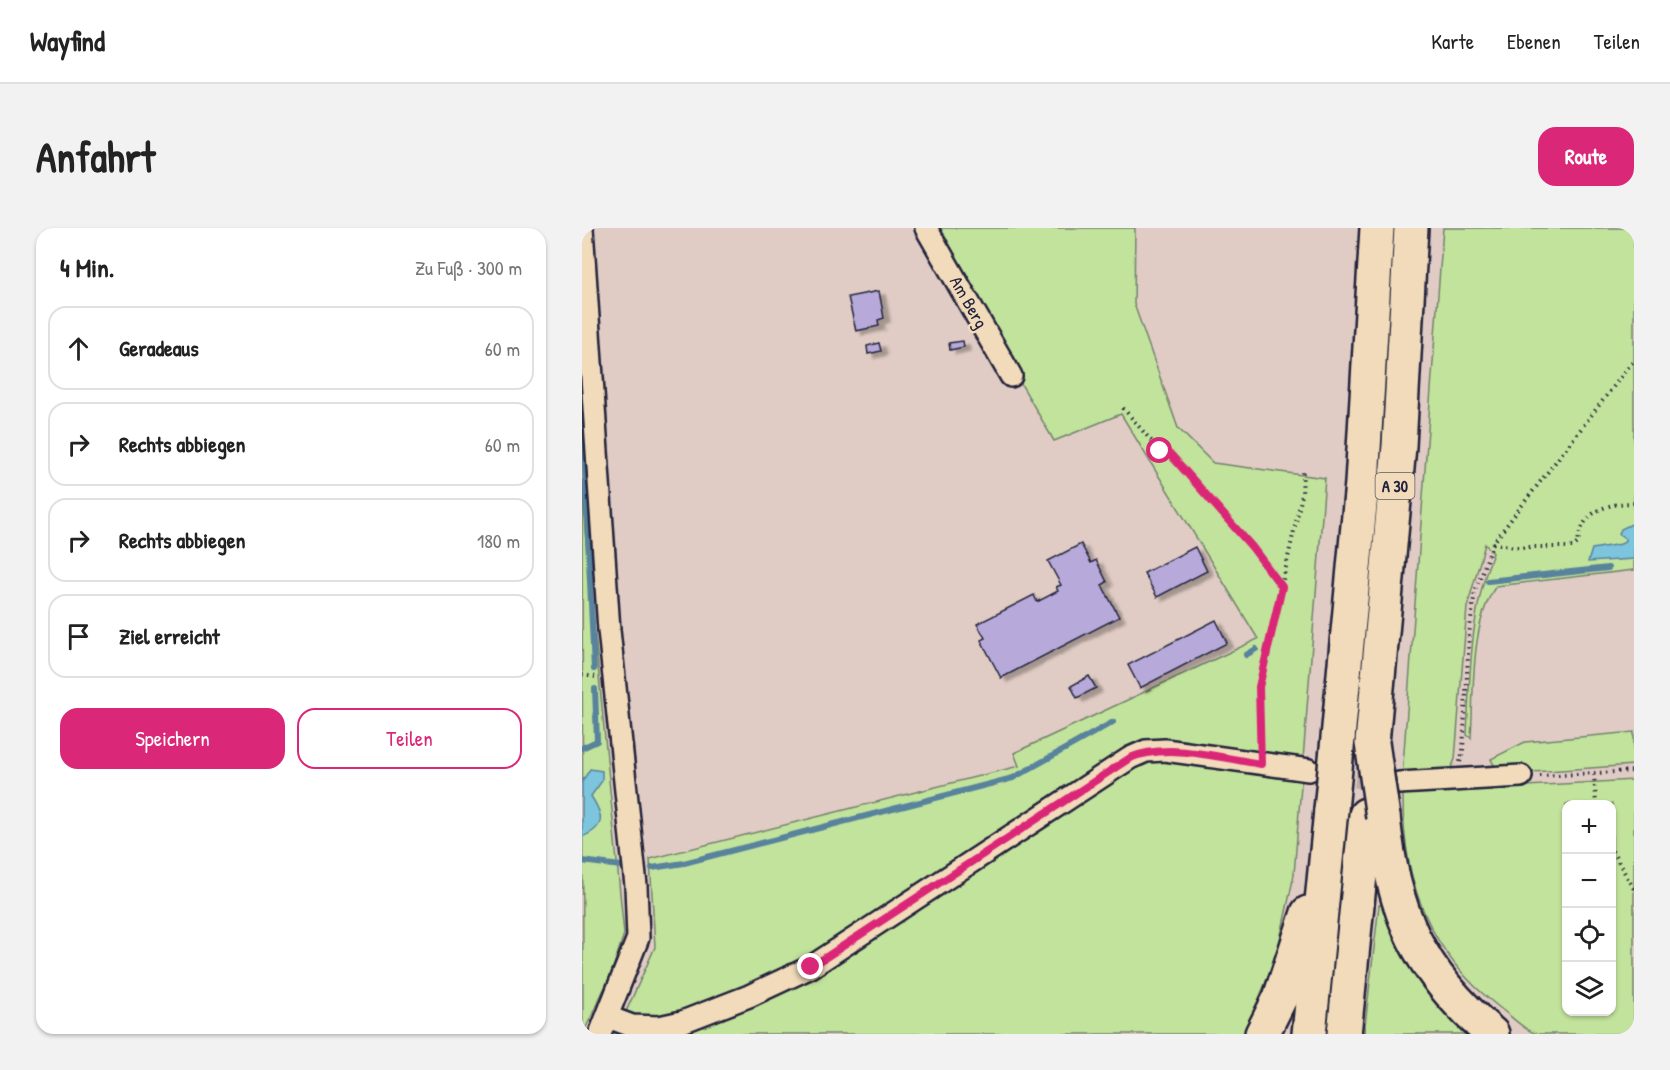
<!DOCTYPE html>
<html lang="de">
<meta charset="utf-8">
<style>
body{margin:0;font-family:"Patrick Hand",sans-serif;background:#f2f2f2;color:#222}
.controls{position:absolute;right:18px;bottom:18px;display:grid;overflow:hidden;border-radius:12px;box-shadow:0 2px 4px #0004}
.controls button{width:54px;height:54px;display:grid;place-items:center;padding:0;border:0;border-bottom:2px solid #e0e0e0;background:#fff;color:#222;font:30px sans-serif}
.stop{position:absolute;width:18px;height:18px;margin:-14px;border:4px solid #db2777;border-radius:50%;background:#fff}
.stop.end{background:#db2777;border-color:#fff;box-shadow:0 2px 6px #0008}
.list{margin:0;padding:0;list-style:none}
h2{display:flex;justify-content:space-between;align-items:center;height:78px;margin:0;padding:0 24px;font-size:26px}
h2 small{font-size:20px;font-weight:400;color:#767676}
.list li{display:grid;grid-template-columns:39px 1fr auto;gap:18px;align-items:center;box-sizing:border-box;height:84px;margin:0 12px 12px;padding:0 12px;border:2px solid #e0e0e0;border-radius:18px}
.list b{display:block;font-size:22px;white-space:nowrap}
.list em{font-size:20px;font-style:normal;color:#767676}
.actions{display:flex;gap:12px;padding:18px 24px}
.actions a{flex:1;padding:14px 0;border:2px solid #db2777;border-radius:18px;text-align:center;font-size:21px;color:#db2777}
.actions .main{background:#db2777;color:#fff}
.icon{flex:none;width:33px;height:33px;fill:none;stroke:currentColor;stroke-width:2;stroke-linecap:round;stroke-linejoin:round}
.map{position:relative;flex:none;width:1052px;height:806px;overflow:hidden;border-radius:18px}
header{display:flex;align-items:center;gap:36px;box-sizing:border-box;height:84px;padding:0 30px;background:#fff;border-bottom:2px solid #e0e0e0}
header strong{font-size:28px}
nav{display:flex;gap:33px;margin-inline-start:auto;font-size:21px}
.intro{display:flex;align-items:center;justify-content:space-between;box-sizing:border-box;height:144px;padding:0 36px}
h1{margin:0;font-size:42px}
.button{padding:15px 27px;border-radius:18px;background:#db2777;color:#fff;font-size:21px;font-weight:700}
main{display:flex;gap:36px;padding:0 36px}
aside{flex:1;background:#fff;border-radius:18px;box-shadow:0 2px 4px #0004}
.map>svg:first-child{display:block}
</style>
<header>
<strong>Wayfind</strong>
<nav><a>Karte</a><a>Ebenen</a><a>Teilen</a></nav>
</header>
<div class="intro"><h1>Anfahrt</h1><a class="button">Route</a></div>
<main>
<aside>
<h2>4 Min.<small>Zu Fuß · 300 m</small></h2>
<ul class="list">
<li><svg class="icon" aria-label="ahead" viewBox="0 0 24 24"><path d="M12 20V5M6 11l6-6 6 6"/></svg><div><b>Geradeaus</b></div><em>60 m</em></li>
<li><svg class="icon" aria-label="right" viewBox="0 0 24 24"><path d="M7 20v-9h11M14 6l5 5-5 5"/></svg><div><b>Rechts abbiegen</b></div><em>60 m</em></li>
<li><svg class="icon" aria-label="right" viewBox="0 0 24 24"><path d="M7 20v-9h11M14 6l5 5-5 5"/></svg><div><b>Rechts abbiegen</b></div><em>180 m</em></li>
<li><svg class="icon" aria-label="arrive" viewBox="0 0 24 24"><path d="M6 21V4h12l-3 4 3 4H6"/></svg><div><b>Ziel erreicht</b></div></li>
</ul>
<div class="actions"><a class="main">Speichern</a><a>Teilen</a></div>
</aside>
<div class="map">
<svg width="1052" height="806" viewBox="0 0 1052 806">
<defs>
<filter id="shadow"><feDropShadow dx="6" dy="4" stdDeviation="1.5" flood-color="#0004"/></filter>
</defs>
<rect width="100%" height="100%" fill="#e0ccc4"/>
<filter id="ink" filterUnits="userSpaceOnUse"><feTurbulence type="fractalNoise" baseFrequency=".0167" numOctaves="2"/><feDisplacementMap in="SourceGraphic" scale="12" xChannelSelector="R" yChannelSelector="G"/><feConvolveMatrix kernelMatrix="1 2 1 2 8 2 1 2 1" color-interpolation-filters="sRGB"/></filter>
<g filter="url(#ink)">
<!-- green -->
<g fill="#c2e39c" stroke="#72826c" stroke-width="1.5" fill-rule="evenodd">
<polygon points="349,0 553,0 552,76 596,200 631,235 743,250 712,647 694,730 662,806 34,806 73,719 68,631 437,538 432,525 676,411 539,186 472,213"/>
<path d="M 861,0 L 1052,0 L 1052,342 L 914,358 C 888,395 892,466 889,510 L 885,507 C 888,445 888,383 911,325 L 903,316 L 885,379 L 873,531 L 866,548 L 820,550 Z"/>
<polygon points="0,251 3,304 42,706 29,746 1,806"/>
<polygon points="1052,504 1052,537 935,545 914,541 909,531 943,514"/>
<path d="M 1052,552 L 1052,806 C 1029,806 1006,806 983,806 C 975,806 964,806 956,806 C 943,803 929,788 918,780 C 847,726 820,653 821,565 ZM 984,576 L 1030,576 L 1030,784 L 984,784 Z"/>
<polygon points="797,677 809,679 897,806 782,806"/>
</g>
<!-- water -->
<g fill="#7dc4dd" stroke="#59839c" stroke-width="1.5">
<polygon points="1052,295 1052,331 1006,334 1010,321 1039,316 1044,311 1037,306 1039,301"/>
<path d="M 8,541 L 20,543 L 20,553 L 9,568 C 22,588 24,599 0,609 L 0,554 Z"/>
</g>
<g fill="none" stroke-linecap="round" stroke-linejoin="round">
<!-- stream -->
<g stroke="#59839c" stroke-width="6">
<polyline points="0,177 12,441"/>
<polyline points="906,353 1026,340"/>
<polyline points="664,427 674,421"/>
<polyline points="0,520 15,513 13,461"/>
<polyline points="0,633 39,638"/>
<polyline points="70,640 102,635 431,550 531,494"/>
</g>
</g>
<!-- building -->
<g fill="#b7aada" stroke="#22223b" stroke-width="1.5" filter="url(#shadow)">
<polygon points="297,63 302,90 296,92 297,98 274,103 266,69"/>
<polygon points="381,113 382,119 368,122 367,115"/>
<polygon points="297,115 299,123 286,126 285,118"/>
<polygon points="499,316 509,335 514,332 525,354 520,357 537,389 419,450 399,412 403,410 395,396 452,367 455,374 476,363 474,359 479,357 466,333"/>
<polygon points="613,319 625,343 575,369 562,345"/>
<polygon points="634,392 645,415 558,460 546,437"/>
<polygon points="507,448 514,460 495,470 489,458"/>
</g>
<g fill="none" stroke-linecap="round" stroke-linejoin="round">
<!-- minor-tunnel -->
<polyline stroke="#baaaa9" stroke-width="21" stroke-dasharray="21 10" stroke-linecap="butt" points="743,544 807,554"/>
<defs>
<g id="minor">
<polyline points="0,0 27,402 54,658 56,710 18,806"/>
<polyline points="344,0 429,148"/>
<polyline points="817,555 939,548"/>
<polyline points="26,789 50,798 77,799 100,794 167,768 229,739 548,530 564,523 583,522 727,542"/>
</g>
<g id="motorway">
<polyline points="756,510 780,255 795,0"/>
<polyline points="790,515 817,218 829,0"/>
<path d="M 801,589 C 811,685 836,743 910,806"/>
<polyline points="680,806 698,770 726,685"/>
<polyline points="727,806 749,582"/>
<polyline points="762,806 784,587"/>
</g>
</defs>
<!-- minor casing -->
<use href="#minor" stroke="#22223b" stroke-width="26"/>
<!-- motorway casing -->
<use href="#motorway" stroke="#22223b" stroke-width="38"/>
<!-- path -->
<g stroke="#22223b" stroke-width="4" stroke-dasharray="1.5 4.5" stroke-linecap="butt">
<polyline points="541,180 578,223 589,227 670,319 699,358"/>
<path d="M 911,315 L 933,319 L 991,319 L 996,315 C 999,284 1024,275 1052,275"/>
<polyline points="0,447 13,449"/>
<polyline points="678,517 677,459 720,267 721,244"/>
<polyline points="878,534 881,523 887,407 893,363 911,315 1052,132"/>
<polyline points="1012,546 1014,576"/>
<polyline points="958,548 1052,543"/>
<polyline points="1030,623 1052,661"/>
</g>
<!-- minor -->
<use href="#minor" stroke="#f1dbba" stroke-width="21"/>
<!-- motorway -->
<use href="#motorway" stroke="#f1dbba" stroke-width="33"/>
<defs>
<g id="motorway-bridge">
<polyline points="790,515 801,589"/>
<polyline points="749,582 756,510"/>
</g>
</defs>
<!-- motorway-bridge casing -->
<use href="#motorway-bridge" stroke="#22223b" stroke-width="38" stroke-linecap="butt"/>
<!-- motorway-bridge -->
<use href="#motorway-bridge" stroke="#f1dbba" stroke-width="33"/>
</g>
</g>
<g fill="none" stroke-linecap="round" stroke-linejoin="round" filter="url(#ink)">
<!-- route -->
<path stroke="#db2777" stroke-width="8" d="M 229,739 L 548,530 C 587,514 638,530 679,536 L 677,459 L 700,359 L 670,319 L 589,227 L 578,223"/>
</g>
<g text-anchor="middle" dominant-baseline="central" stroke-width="5" stroke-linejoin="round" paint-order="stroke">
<!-- shield labels -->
<rect fill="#f1dbba" stroke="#605a61" stroke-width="1.5" x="793.5" y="245" width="39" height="26" rx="4.5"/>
<g font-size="16" font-weight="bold" fill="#22223b">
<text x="813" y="258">A 30</text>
</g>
<!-- street labels -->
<g font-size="18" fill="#22223b" stroke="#f1dbba">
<text transform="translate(387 74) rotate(60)">Am Berg</text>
</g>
</g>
</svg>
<div class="controls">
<button>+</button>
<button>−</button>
<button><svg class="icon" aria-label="locate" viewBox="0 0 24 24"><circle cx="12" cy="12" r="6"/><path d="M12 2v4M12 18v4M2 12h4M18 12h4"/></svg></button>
<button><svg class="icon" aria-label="layers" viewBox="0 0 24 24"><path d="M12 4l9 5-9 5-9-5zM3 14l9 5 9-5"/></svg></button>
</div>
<div class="stop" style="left:578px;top:223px"></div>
<div class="stop end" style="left:229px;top:739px"></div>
</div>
</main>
